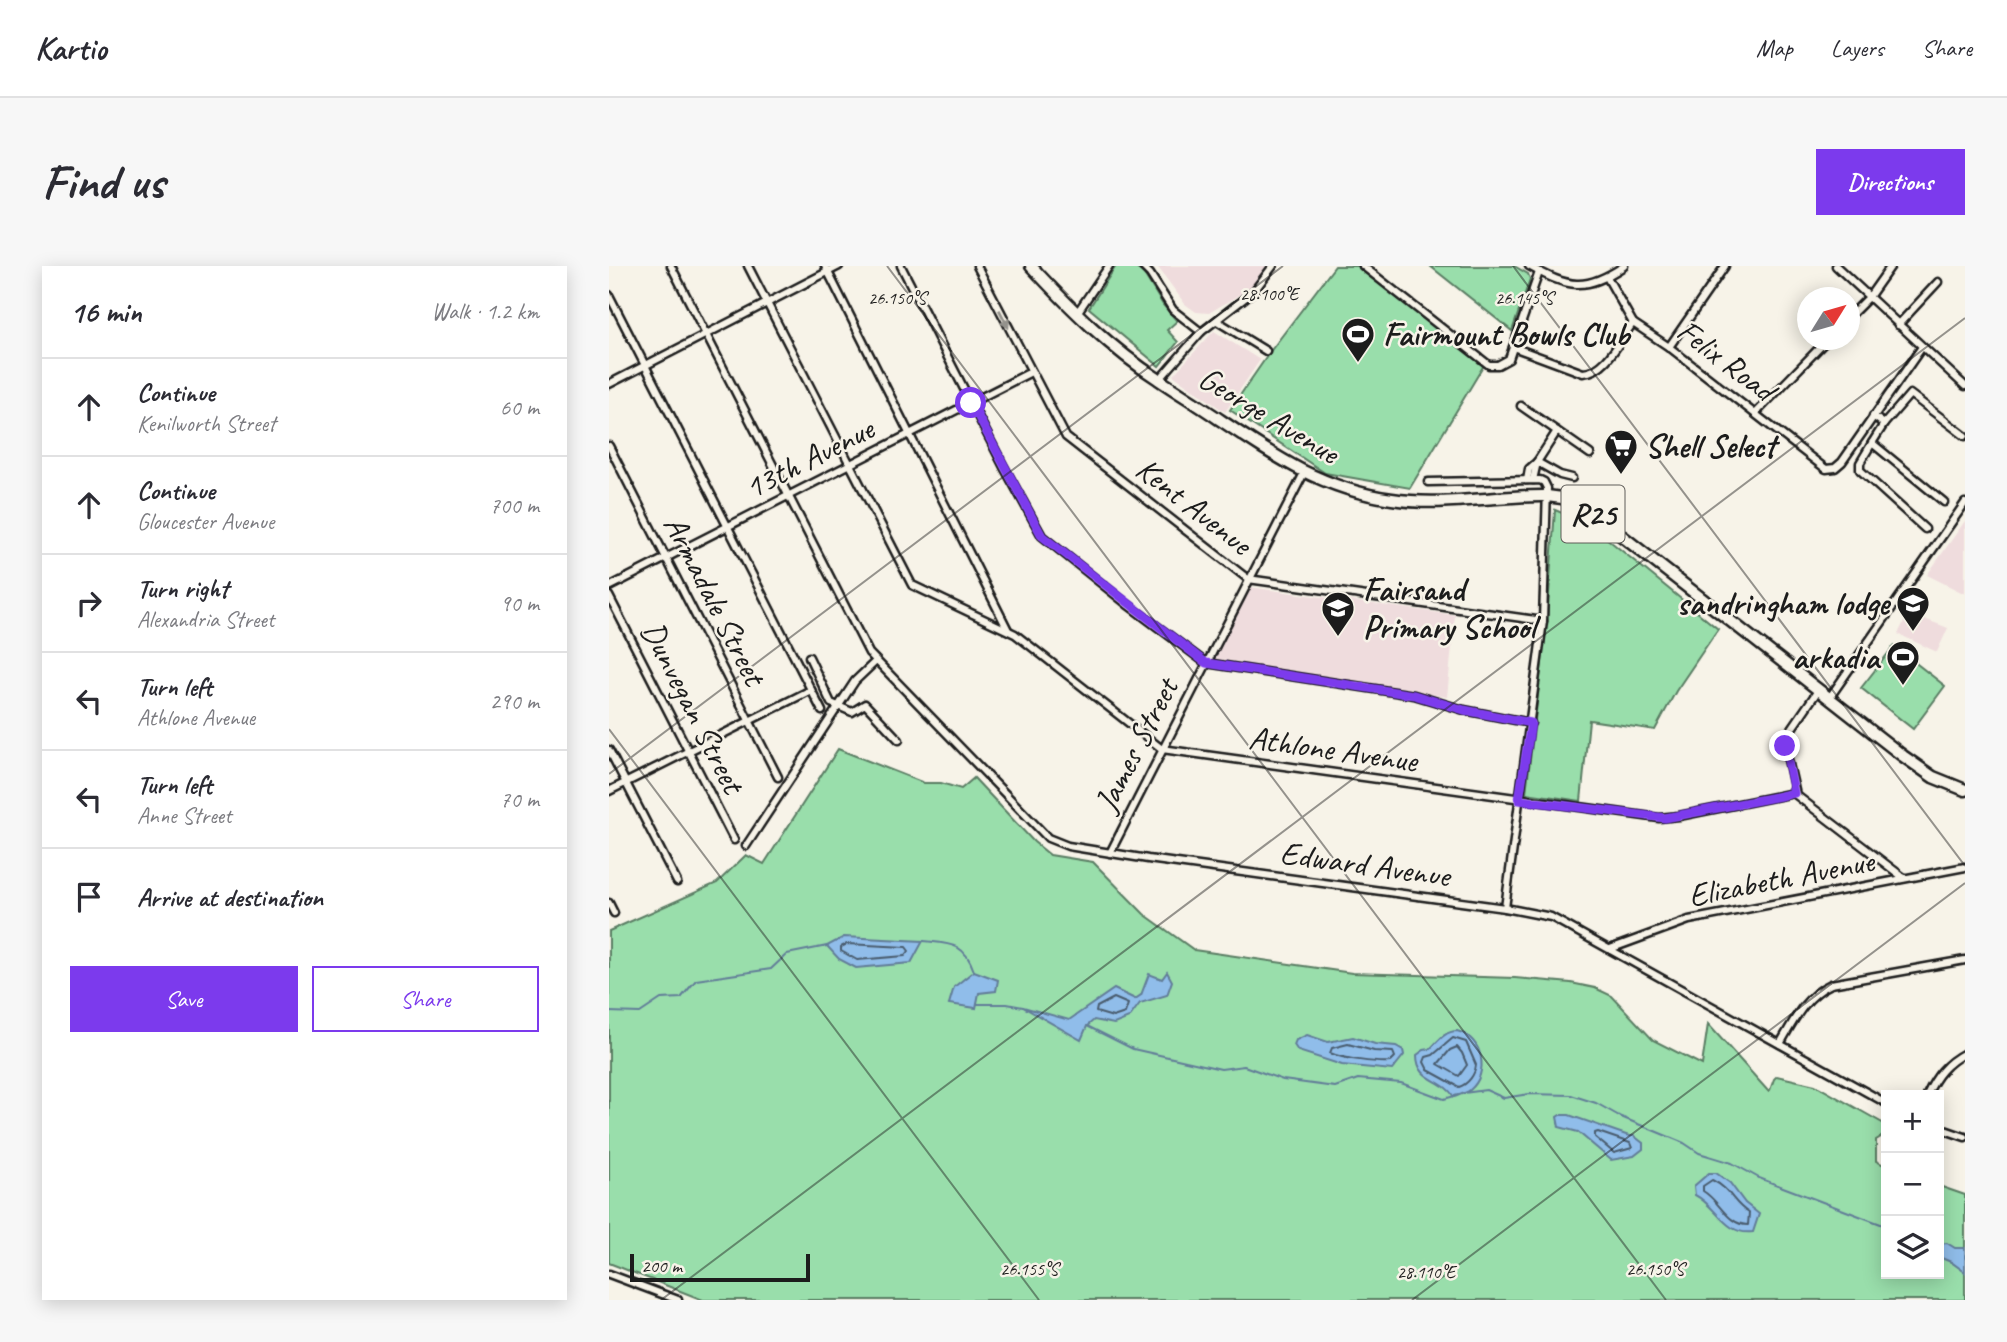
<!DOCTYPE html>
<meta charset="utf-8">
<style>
body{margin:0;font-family:Caveat,sans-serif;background:#f7f7f7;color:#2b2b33}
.controls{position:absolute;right:21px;bottom:21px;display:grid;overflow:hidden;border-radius:0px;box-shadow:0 4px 18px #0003}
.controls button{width:63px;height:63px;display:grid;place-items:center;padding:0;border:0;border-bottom:2px solid #e1e1e2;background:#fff;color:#2b2b33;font:35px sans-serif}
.compass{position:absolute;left:1188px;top:21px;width:63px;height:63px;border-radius:50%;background:#fff;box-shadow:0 4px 18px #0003;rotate:53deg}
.scale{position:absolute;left:21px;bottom:18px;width:180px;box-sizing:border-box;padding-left:7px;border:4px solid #1c1c1c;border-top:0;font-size:19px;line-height:24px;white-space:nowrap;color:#1c1c1c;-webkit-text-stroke:5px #f7f3e8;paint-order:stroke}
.stop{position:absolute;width:21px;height:21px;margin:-16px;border:5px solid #7c3aed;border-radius:50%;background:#fff}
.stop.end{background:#7c3aed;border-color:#fff;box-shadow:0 2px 7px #0008}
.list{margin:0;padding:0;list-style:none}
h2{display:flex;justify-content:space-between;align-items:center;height:91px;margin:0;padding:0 28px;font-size:30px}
h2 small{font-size:23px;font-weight:400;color:#7c7c81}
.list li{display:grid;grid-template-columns:46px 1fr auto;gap:21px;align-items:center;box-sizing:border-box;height:98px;padding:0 28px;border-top:2px solid #e1e1e2}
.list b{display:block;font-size:26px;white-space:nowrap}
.list p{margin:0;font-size:23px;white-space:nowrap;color:#7c7c81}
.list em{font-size:23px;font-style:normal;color:#7c7c81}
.actions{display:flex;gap:14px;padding:21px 28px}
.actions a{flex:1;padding:16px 0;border:2px solid #7c3aed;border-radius:0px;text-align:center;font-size:24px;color:#7c3aed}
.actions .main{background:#7c3aed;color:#fff}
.icon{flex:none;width:38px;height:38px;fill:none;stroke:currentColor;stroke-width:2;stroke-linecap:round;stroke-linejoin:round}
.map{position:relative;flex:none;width:1356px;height:1034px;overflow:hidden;border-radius:0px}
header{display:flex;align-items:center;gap:42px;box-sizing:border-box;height:98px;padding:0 35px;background:#fff;border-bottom:2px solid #e1e1e2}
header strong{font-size:33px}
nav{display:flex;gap:38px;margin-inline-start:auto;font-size:24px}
.intro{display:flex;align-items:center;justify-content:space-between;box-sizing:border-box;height:168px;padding:0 42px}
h1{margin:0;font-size:49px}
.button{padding:18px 32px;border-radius:0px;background:#7c3aed;color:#fff;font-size:24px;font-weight:700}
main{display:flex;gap:42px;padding:0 42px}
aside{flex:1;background:#fff;border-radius:0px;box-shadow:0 4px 18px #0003}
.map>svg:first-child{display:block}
</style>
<header>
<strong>Kartio</strong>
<nav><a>Map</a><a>Layers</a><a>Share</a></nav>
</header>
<div class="intro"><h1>Find us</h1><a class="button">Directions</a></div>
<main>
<aside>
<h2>16 min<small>Walk · 1.2 km</small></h2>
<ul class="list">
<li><svg class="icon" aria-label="ahead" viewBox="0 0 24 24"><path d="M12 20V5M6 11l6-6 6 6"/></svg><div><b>Continue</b><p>Kenilworth Street</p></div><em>60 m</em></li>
<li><svg class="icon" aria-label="ahead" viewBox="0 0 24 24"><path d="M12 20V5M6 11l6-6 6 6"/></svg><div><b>Continue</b><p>Gloucester Avenue</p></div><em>700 m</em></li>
<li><svg class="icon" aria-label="right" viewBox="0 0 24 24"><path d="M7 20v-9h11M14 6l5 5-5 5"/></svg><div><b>Turn right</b><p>Alexandria Street</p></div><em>90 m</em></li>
<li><svg class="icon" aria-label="left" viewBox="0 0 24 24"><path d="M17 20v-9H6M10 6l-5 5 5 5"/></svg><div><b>Turn left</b><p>Athlone Avenue</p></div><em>290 m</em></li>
<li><svg class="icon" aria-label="left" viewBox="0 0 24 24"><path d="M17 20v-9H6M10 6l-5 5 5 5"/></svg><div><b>Turn left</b><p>Anne Street</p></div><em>70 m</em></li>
<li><svg class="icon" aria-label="arrive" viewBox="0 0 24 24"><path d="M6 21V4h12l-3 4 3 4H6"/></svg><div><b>Arrive at destination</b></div></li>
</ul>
<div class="actions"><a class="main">Save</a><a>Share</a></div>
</aside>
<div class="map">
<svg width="1356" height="1034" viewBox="0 0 1356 1034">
<rect width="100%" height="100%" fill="#f7f3e8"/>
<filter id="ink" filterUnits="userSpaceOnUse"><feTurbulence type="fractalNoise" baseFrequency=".0143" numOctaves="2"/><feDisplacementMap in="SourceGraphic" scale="14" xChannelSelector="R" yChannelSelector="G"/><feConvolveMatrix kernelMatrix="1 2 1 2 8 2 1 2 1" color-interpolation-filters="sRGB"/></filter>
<g filter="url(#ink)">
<!-- built -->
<g fill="#efdcdd">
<polygon points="548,0 661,0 651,16 600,47 587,46 576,38"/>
<polygon points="605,65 651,94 616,146 564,109"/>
<polygon points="1356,255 1356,328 1318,309"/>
<polygon points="640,321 846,349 838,431 602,395"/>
<polygon points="1299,348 1309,352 1304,352 1299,362 1306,366 1313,352 1339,362 1328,386 1289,368"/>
</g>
<!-- green -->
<g fill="#99deab" stroke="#5a7d64" stroke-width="2">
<polygon points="507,0 525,0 535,8 554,39 568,55 558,64 569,76 550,100 480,42"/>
<polygon points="726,0 750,0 875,99 801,222 716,207 621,144 663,83"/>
<polygon points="821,0 905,0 919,8 921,13 903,65"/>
<polygon points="946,244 980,258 1109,363 1067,425 1046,464 980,454 972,535 917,527 938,355"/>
<polygon points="1285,380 1336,420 1304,463 1252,422"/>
<polygon points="229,483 315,517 332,517 352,523 365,512 425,576 441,589 484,596 535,648 585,684 743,707 906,712 962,717 986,722 1003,730 1044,774 1093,799 1099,758 1159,825 1161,824 1165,813 1168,810 1206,819 1277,859 1277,868 1267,874 1267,895 1277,900 1277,1008 1330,1008 1330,920 1356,929 1356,1034 94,1034 0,997 0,665 108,617 137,589 155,598"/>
</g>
<!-- water -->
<g fill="#90bdea" stroke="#627d98" stroke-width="2">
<polygon points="235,671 314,675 302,697 247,702 230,693 218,680"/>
<polygon points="365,705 389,714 387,725 370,727 367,742 340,738 345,721"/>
<polygon points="558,706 563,715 558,729 531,737 520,752 505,758 485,754 478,760 472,774 414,741 460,754 505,723 526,733 532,729 540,708 553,713"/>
<path d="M 848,765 C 874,772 881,807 861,824 C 857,827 850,829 845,831 C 834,812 808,816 808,789 L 815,784 L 821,783 C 829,775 836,765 848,765 Z"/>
<polygon points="698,769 719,776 744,771 766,778 787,780 794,784 795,789 783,804 733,799 689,785 685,779 687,774"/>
<polygon points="951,849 960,849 1020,870 1025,870 1034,877 1034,883 1025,890 1002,894 969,866 950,861 948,851"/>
<path d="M 1100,907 L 1107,907 L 1121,917 L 1136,937 L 1150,948 L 1144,966 C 1116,970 1108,940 1086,929 L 1085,920 Z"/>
<polygon points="1338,977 1346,982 1356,982 1356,1006 1342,996 1330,991 1330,978"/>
</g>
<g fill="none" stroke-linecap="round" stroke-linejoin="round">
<!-- shore -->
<g stroke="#4a5c6e" stroke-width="2">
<polygon points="238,678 297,681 300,685 296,690 248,694 232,685 232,681"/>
<polygon points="505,732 519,738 516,747 504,751 487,746 488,741"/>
<path d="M 844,772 L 857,776 L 867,799 C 866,809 859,818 850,821 L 819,804 L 815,796 L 817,791 L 824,789 Z"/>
<path d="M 739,778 L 765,785 L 784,786 L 786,791 L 781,796 C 767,797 734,793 721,787 L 723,782 Z"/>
<polygon points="848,781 853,787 858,799 850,810 829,798 841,784"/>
<polygon points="989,866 1021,877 1023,882 1005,887 986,871 986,867"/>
<path d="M 1103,914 C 1122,923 1124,938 1140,947 L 1139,959 C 1118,959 1111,935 1094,925 L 1094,920 Z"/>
</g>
<!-- stream -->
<g stroke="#627d98" stroke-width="2">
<path d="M 314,675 C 341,678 355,676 365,705"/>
<polyline points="368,738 398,738 414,741"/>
<polyline points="0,746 31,747 52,733 72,732 87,714 162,703 178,688 218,680"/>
<polyline points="478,760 524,783 612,803 635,800 674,814 726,821 749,813 792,817 835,833 849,829"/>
<polyline points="855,827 877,824 895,832 920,828 962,829 987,837 1012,851 1075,877 1090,887 1123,897 1150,912 1277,960"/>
</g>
<defs>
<g id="street">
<polyline points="62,0 260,387 439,572 459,580 539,593 896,642 942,651 1277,837"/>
<polyline points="139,0 303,319 406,368 553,483 1050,552 1070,550 1185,527"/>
<polyline points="216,0 399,364"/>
<polyline points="292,0 395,201 433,270 518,338 597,397 805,429 855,444 922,457"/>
<polyline points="368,0 457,171 639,313 934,355"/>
<polyline points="533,0 541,8 564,44 592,66"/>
<polyline points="754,0 880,99 889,99 900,93 930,6"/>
<path d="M 920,0 C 960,22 976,26 1015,0"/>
<polyline points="1227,0 1356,120"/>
<polyline points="998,11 1024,57 1060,81 1217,203 1226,202 1233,196 1313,81"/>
<polyline points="0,29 213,445"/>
<polyline points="468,47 500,0"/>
<polyline points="1240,51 1260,31 1282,0"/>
<polyline points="608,55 657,85"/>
<polyline points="1289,59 1329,16"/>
<path d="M 904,81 L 974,107 C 997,106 1011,74 1024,57"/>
<polyline points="1060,81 1116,0"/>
<polyline points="550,114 592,66 645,25 664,0"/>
<polyline points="0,118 230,0"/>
<polyline points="912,140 981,188"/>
<polyline points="1147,147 1218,74"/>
<polyline points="1264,150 1275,158 1301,128 1356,170"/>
<polyline points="1275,158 1263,177 1335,236"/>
<polyline points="1263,177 1251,197 1251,204 1316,263"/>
<polyline points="0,180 169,511"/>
<polyline points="928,196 951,209 963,212"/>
<polyline points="918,214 920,203 928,196"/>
<polyline points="924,214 928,196 948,165"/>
<polyline points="819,216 931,214 935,216 938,222 934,355 896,642"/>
<polyline points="0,321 422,106"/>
<polyline points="0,330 125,574"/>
<polyline points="200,391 222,437 243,446 256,438 290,474"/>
<polyline points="1210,423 1177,471 1176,480 1187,529 1295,612"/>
<polyline points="1221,431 1356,237"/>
<polyline points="0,484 68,616"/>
<polyline points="0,525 202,424"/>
<polyline points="137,580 246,415 267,395"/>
<polyline points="501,587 695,207"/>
<polyline points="0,637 5,647"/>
<polyline points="1001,683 1080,654 1356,601"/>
<path d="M 1171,778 C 1185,754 1196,730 1222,718 L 1356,694"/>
<path d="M 1318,829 C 1327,810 1337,797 1356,787"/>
<polyline points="1330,862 1356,871"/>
<polyline points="0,1008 69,1034"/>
</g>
<path id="primary" d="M 422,0 C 460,41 502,83 549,113 C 568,126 588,138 607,151 C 665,190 712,223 783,233 C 835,241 886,229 938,230 L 953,232 L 981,245 L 1294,490 L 1324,511 L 1356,524"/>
</defs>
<!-- street casing -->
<use href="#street" stroke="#1c1c1c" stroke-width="11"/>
<!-- primary casing -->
<use href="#primary" stroke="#1c1c1c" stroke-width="15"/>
<!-- street -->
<use href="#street" stroke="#f7f3e8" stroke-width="6"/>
<!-- primary -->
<use href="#primary" stroke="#f7f3e8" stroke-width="10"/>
</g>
<!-- one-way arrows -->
<defs><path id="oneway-solid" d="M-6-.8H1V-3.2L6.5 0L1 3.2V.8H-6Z" transform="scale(1.75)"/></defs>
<use fill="#94928c" href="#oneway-solid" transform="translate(395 53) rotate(63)"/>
</g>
<g fill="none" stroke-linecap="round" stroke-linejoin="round" filter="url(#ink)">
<!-- route -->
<polyline stroke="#7c3aed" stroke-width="9" points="362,137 433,270 597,397 805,429 855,444 922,457 910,534 1056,552 1172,530 1185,527 1176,480"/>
</g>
<!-- ticks -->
<path fill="none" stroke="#1c1c1c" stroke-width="2" stroke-opacity="0.45" d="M 278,0 L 1057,1034M 904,0 L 1356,600M 0,463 L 430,1034M 0,508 L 674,0M 52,1034 L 1356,52M 803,1034 L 1356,617"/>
<!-- icons -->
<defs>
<symbol id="stadium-pin" viewBox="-11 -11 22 30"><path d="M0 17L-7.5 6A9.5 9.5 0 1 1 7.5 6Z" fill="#1c1c1c" stroke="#f7f3e8"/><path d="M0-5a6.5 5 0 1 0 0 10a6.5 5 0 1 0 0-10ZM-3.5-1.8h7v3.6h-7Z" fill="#fff"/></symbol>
<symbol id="supermarket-pin" viewBox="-11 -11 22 30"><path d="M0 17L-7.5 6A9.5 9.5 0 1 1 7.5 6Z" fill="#1c1c1c" stroke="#f7f3e8"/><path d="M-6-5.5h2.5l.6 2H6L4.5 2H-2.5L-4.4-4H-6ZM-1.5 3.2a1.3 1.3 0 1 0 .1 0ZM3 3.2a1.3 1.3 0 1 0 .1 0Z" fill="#fff"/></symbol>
<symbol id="school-pin" viewBox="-11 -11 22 30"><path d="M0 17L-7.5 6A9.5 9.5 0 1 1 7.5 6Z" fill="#1c1c1c" stroke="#f7f3e8"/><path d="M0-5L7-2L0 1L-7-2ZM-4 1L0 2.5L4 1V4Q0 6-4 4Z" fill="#fff"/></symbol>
</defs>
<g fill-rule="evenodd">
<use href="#stadium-pin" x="730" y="49" width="38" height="52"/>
<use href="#supermarket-pin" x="993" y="161" width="38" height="52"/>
<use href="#school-pin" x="1285" y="318" width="38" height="52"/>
<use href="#school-pin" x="710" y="323" width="38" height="52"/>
<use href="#stadium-pin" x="1275" y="372" width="38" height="52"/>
</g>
<g text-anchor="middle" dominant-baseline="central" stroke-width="5" stroke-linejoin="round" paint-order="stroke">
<!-- shield labels -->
<rect fill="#f7f3e8" stroke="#5e5c59" stroke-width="2" x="952.5" y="219.5" width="63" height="57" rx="5"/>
<g font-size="32" font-weight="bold" fill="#1c1c1c">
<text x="984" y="248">R25</text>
</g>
<!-- poi labels -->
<g font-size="33" font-weight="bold" fill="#1c1c1c" stroke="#f7f3e8" text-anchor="start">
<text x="774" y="68">Fairmount Bowls Club</text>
<text x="1036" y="180">Shell Select</text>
<text x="754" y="323">Fairsand<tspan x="754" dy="38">Primary School</tspan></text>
<text x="1280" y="337" text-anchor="end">sandringham lodge</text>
<text x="1270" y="391" text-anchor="end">arkadia</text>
</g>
<!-- street labels -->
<g font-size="33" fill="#1c1c1c" stroke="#f7f3e8">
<text transform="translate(1117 94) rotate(37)">Felix Road</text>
<text transform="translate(660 149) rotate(31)">George Avenue</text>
<text transform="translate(200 192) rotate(-27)">13th Avenue</text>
<text transform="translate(585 240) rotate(38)">Kent Avenue</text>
<text transform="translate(106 334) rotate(63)">Armadale Street</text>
<text transform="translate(84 441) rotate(63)">Dunvegan Street</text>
<text transform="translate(527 479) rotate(-63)">James Street</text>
<text transform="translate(724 483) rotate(8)">Athlone Avenue</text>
<text transform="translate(756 598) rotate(8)">Edward Avenue</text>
<text transform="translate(1172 612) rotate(-11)">Elizabeth Avenue</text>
</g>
</g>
<g font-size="18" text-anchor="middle" fill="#1c1c1c" stroke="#f7f3e8" stroke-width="5" stroke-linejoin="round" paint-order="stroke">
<text x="660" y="34">28.100°E</text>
<text x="288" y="38">26.150°S</text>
<text x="915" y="38">26.145°S</text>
<text x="420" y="1009">26.155°S</text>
<text x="1046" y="1009">26.150°S</text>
<text x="817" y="1012">28.110°E</text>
</g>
</svg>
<div class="controls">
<button>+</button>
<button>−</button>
<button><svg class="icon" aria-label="layers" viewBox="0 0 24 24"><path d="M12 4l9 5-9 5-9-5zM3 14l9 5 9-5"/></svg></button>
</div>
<svg class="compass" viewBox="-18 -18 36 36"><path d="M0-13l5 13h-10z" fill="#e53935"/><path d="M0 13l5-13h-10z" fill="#7c7c81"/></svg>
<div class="scale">200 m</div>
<div class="stop" style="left:362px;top:137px"></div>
<div class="stop end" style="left:1176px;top:480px"></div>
</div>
</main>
